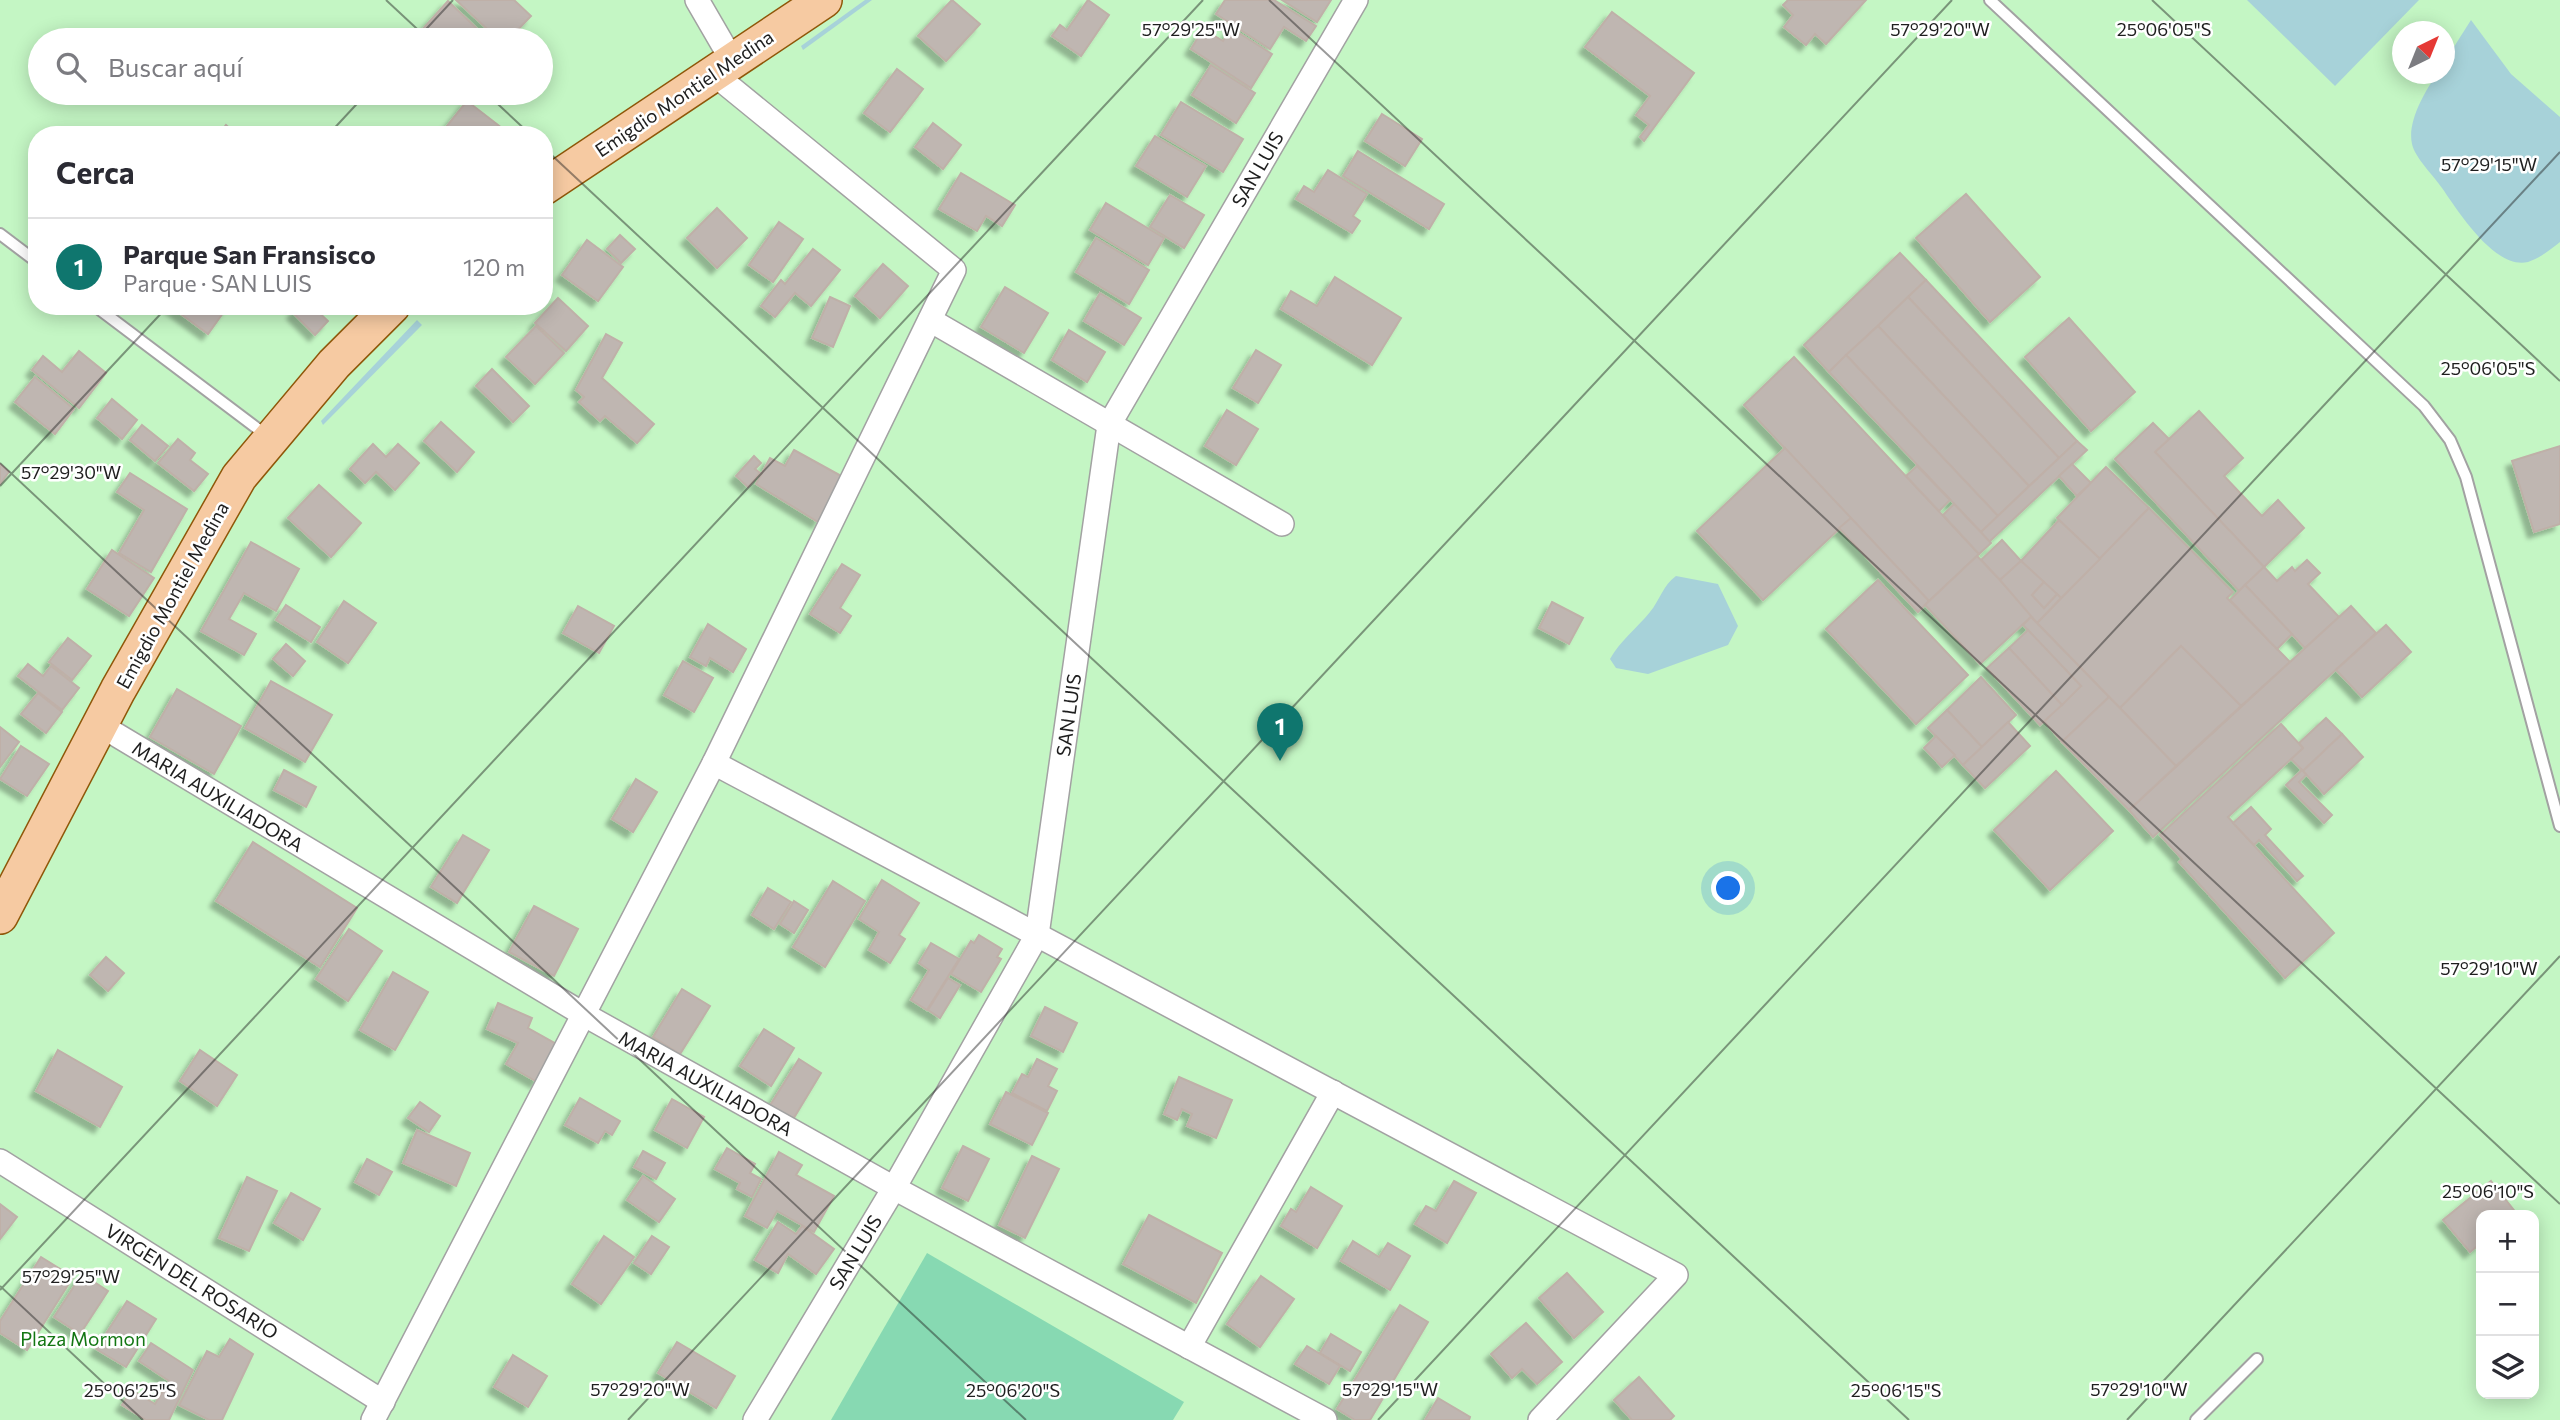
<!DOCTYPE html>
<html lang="es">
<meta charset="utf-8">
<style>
body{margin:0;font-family:Commissioner,sans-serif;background:#f2f2f3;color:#2b2b33}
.controls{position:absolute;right:21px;bottom:21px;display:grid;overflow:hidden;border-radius:14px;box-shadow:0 4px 18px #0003}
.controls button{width:63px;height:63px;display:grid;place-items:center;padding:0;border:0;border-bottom:2px solid #e1e1e2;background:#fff;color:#2b2b33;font:35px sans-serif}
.compass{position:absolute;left:2392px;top:21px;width:63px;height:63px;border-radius:50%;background:#fff;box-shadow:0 4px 18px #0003;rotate:43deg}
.you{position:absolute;left:1729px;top:889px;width:24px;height:24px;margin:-18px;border:5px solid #fff;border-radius:50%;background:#1a73e8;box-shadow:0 0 0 10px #1a73e833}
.badge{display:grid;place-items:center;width:46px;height:46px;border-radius:50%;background:#0f766e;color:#fff;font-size:23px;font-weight:700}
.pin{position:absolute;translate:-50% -58px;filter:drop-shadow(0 2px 4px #0008)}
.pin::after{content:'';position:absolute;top:37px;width:24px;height:21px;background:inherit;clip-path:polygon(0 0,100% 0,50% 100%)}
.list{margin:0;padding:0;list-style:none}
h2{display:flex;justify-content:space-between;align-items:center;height:91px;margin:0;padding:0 28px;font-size:30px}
h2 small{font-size:23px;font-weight:400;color:#7c7c81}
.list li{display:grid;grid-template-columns:46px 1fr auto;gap:21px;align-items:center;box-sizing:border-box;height:98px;padding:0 28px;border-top:2px solid #e1e1e2}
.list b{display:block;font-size:26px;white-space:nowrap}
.list p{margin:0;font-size:23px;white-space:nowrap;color:#7c7c81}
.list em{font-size:23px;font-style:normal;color:#7c7c81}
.icon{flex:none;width:38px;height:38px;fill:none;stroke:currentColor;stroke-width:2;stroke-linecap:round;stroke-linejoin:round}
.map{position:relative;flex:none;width:2560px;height:1420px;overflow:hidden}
.search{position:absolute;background:#fff;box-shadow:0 4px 18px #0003;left:28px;top:28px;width:525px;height:77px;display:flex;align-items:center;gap:18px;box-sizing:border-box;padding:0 24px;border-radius:38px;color:#7c7c81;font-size:26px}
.panel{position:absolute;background:#fff;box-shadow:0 4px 18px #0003;left:28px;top:126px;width:525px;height:189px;border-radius:28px}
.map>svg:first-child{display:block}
</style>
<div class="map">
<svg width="2560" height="1420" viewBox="0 0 2560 1420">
<defs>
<filter id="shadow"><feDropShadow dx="-6" dy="6" stdDeviation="2" flood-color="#0004"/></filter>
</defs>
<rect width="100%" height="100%" fill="#eeeae4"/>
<!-- park -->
<path fill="#c4f6c4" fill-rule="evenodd" d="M 0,0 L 2560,0 L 2560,1420 L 0,1420 ZM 2402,32 L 2444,32 L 2444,74 L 2402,74 ZM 40,40 L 541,40 L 541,93 L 40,93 ZM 37,135 L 544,135 L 544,306 L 37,306 ZM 2481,1215 L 2534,1215 L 2534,1394 L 2481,1394 Z"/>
<!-- pitch -->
<polygon fill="#87d9b2" points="927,1253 1184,1402 1173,1420 831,1420"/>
<!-- water -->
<g fill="#a7d2d9">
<polygon points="865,0 872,0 803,50 801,46"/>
<polygon points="2247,0 2419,0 2335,86"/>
<path d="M 2471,20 L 2511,74 L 2560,117 L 2560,242 C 2550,250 2540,258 2528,262 C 2495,270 2458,211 2442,188 C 2434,176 2415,158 2412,144 C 2407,122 2425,91 2437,74 L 2444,74 L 2445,61 Z"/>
<polygon points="417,320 422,325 323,425 321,421"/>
<path d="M 1676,576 L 1718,584 L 1738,626 L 1728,645 L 1648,674 L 1616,668 L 1610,659 C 1620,641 1637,628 1650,612 C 1660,600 1663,585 1676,576 Z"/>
</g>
<!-- building -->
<g fill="#bfb6b1" stroke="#bfb0a8" stroke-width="2" filter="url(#shadow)">
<polygon points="456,0 514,0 531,16 508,40 499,40"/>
<polygon points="952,0 980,24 946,61 918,36"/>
<polygon points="1088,0 1109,15 1081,56 1052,36 1060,25 1067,30"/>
<polygon points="1225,0 1274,0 1316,26 1306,41 1284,27 1270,49 1216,14"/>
<polygon points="1282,0 1331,0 1317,22"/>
<polygon points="1788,0 1866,0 1826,44 1815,34 1806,45 1784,27 1793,15 1783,5"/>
<polygon points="448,1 489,40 431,40 421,31"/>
<polygon points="1612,12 1694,73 1644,141 1640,137 1649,125 1636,115 1650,96 1585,47"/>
<polygon points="1231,28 1272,54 1251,88 1191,49 1203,29 1223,41"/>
<polygon points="1211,65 1255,93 1236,123 1192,95"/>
<polygon points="897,69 923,89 890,132 864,113"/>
<polygon points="467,101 507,132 505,135 446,135 442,132"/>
<polygon points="1181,102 1243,139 1223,172 1161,135"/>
<polygon points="1382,114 1422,139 1405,166 1365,141"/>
<polygon points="933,123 961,145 943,169 915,147"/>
<polygon points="226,125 237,135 218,135"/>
<polygon points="1155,136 1206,166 1187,197 1136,166"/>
<polygon points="1358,151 1444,204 1429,229 1343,176"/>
<polygon points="1328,170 1367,194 1353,216 1360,221 1352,233 1296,199 1304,186 1314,192"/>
<polygon points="961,173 1015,205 1002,226 986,216 977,231 939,209"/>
<polygon points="1966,194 2040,277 1990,322 1916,238"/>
<polygon points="1170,195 1204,215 1184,248 1150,227"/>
<polygon points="1106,203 1164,238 1148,265 1090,230"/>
<polygon points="717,208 747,238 717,268 687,238"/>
<polygon points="779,222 803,239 773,282 749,265"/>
<polygon points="620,235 635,249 621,263 607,249"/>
<polygon points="1096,238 1149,270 1129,304 1076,272"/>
<polygon points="587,240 623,267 598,301 562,275"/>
<polygon points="813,249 840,270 811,306 795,293 775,317 761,306 781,280 785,284"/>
<polygon points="1900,253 1926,280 1829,372 1804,345"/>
<polygon points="883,264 908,286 880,318 855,296"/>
<polygon points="1335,277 1401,318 1372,365 1281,309 1291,291 1317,306"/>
<polygon points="1926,280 2077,441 2059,458 1908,297"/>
<polygon points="1005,287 1048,313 1024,353 981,327"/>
<polygon points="1100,293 1141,318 1124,345 1084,321"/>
<polygon points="830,297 850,306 833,347 812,338"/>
<polygon points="1908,297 2059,458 2029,486 1878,326"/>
<polygon points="558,298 588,326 566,351 535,323"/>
<polygon points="170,306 228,306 208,334"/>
<polygon points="299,306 312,306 328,321 315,335 293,313"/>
<polygon points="2069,318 2135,392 2091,431 2025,357"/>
<polygon points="536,326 564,353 535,384 506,357"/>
<polygon points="1878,326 2029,486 1998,516 1846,355"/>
<polygon points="1069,330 1105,352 1087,382 1052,360"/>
<polygon points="606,334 622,343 602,378 654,424 637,443 605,416 600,421 579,402 584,397 576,390"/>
<polygon points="1256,350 1281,365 1258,403 1233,388"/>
<polygon points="79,351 106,373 79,408 32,370 43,356 62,372"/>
<polygon points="1846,355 1998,516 1981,532 1829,372"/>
<polygon points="1794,357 1979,554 1929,601 1744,405"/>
<polygon points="492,369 529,406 513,422 476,386"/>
<polygon points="35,377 74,409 55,434 15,402"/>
<polygon points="112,399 137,420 122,439 97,418"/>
<polygon points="1227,410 1258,429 1236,465 1205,446"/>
<polygon points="2199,411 2243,458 2224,476 2262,516 2278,500 2304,528 2264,567 2155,452"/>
<polygon points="441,422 474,452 457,472 424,441"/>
<polygon points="2153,423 2169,439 2155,452 2264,567 2239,591 2115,459"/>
<polygon points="142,425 168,446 155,461 130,440"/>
<polygon points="178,439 195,453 190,460 208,474 194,491 158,463"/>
<polygon points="2077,441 2087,450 1989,542 1981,532"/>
<polygon points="373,444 386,457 398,444 419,463 395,490 376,472 365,483 350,469"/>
<polygon points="2560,446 2560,524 2534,532 2512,461"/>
<polygon points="1785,448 1851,518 1763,600 1697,531"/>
<polygon points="794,450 843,477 818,522 756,484 770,458 785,466"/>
<polygon points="754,456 761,463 755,469 760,473 748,487 736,476"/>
<polygon points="0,464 9,472 0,484"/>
<polygon points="2072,464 2091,483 2077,496 2059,476"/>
<polygon points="1917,466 1950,500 1939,511 1906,476"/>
<polygon points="2106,467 2149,508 2100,559 2057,518"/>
<polygon points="130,473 187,509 151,572 119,553 144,510 117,492"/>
<polygon points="319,485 361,523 331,557 288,518"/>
<polygon points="1954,504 1991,543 1979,554 1943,515"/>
<polygon points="2149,508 2233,592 2227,598 2290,662 2241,706 2181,646 2120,708 2037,623"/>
<polygon points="1851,518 1929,601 1918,612 1839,528"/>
<polygon points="2059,520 2100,559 2061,598 2021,561"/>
<polygon points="2002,540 2021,561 2000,580 1981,560"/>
<polygon points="251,542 299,569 276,611 244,593 229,619 256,634 244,655 201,631"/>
<polygon points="112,550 154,578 129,616 87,589"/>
<polygon points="1977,556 2033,615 1980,664 1925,605"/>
<polygon points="2307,560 2320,573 2308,584 2339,617 2305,648 2245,585 2264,567 2277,581 2292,567 2295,571"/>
<polygon points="2021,561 2044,582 2032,595 2044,608 2057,594 2061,598 2037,623 2000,580"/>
<polygon points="842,564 860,575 840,608 851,616 840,633 810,614"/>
<polygon points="1878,580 1968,675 1916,724 1826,629"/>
<polygon points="2044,582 2057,594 2044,608 2032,595"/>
<polygon points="2245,585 2292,634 2277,649 2230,600"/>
<polygon points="344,601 376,623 348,663 317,642"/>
<polygon points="1552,602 1583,618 1569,644 1539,628"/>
<polygon points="286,605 320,627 311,642 276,620"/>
<polygon points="578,606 614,626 599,653 563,633"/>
<polygon points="2351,606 2376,633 2153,837 2129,810"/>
<polygon points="2031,617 2109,697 2062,742 2044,721 2081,686 2023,625"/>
<polygon points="708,624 746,649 733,672 710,658 706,666 690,657"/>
<polygon points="2386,625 2411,652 2362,697 2336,670"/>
<polygon points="2028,630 2081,686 2062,705 2009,648"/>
<polygon points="68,638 91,656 72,680 49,662"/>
<polygon points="286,644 305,661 293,676 273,659"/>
<polygon points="2181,646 2241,706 2176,766 2120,708"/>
<polygon points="2009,648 2062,705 2040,725 1987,668"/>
<polygon points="683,661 713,678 694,712 664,695"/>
<polygon points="28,664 43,676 51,666 79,688 62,710 18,676"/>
<polygon points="1981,677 2016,715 1982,747 1947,710"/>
<polygon points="271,681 332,715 305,762 245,728"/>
<polygon points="177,689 241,726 214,774 150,737"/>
<polygon points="38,693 62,712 46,733 21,714"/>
<polygon points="2109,697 2176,766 2129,810 2062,742"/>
<polygon points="1947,710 1982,747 1963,765 1928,728"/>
<polygon points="2326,718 2342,734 2303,771 2291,759 2303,748 2299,743"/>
<polygon points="2008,722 2030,746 1985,788 1963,765"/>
<polygon points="2281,724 2303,748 2228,817 2334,933 2285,978 2179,862 2182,859 2160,835"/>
<polygon points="0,727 19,742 0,767"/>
<polygon points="2342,734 2363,757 2324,794 2303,771"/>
<polygon points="1936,736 1955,755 1942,767 1924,748"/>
<polygon points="21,746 49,764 27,796 0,779"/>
<polygon points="284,770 316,787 306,807 274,790"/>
<polygon points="2302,770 2306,775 2299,782 2332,815 2324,823 2286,785"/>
<polygon points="2056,771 2113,831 2050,890 1994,830"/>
<polygon points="636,779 657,792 633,832 612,819"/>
<polygon points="2251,807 2271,829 2265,835 2303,876 2297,881 2259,840 2254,845 2233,823"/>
<polygon points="463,835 489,850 457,903 431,887"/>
<polygon points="253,842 357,908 320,967 216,901"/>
<polygon points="882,880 919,903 899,935 905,939 890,963 869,950 879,932 859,919"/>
<polygon points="833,881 865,901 825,967 793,947"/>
<polygon points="768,888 791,902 774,929 752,915"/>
<polygon points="794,901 808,910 794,933 780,924"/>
<polygon points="534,906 578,929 554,976 509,952"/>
<polygon points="349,929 382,951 348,1001 316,979"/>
<polygon points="979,935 1002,949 997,957 1001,959 981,992 951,974 971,941 974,943"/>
<polygon points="931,943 959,959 927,1010 911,1000 929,970 919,963"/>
<polygon points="106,957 124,973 108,991 90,975"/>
<polygon points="393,972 428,992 395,1050 360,1030"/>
<polygon points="948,978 960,985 940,1018 928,1010"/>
<polygon points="682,989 710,1006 680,1054 653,1037"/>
<polygon points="498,1003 532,1018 528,1028 558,1045 537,1082 506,1064 518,1043 487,1029"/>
<polygon points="1045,1007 1077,1023 1063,1052 1031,1036"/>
<polygon points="764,1029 794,1048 771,1086 740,1066"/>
<polygon points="58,1050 122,1087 100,1127 36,1091"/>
<polygon points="200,1050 237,1075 217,1106 180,1081"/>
<polygon points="799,1059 821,1073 792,1121 769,1107"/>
<polygon points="1037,1059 1057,1069 1048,1086 1057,1091 1047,1111 1012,1093 1022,1074 1028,1077"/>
<polygon points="1179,1077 1232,1100 1216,1138 1187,1126 1192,1114 1182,1109 1177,1120 1164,1114"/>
<polygon points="1006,1092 1048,1113 1032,1145 990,1124"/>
<polygon points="580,1098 620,1121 612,1135 605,1131 598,1143 565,1125"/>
<polygon points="672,1099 704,1117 687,1148 655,1130"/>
<polygon points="420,1102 440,1116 429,1132 408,1118"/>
<polygon points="417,1130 470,1153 456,1186 403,1163"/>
<polygon points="963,1146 989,1159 968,1201 942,1188"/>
<polygon points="727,1148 755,1164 750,1173 761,1179 752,1197 737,1189 740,1183 715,1169"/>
<polygon points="643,1151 665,1163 656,1179 634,1167"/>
<polygon points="779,1152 802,1165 796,1175 834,1196 814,1232 777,1211 767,1228 745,1216"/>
<polygon points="1032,1156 1059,1169 1025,1238 999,1225"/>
<polygon points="367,1159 392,1172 379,1195 355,1182"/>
<polygon points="643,1176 675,1199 659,1222 627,1200"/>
<polygon points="247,1177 277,1191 249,1251 219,1238"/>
<polygon points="1454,1181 1476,1193 1447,1243 1415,1224 1426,1206 1436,1211"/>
<polygon points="2491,1181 2517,1214 2481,1215 2481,1243 2470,1252 2443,1220"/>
<polygon points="1311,1187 1342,1206 1317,1248 1281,1226 1291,1209 1296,1212"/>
<polygon points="291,1193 320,1209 303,1240 274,1223"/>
<polygon points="0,1204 17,1217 0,1239"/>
<polygon points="1149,1215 1222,1253 1196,1303 1123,1264"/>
<polygon points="778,1222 796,1234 802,1226 834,1249 816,1274 788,1254 778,1273 755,1260"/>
<polygon points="604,1236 634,1257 601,1304 572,1284"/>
<polygon points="652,1236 669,1247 651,1274 634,1263"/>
<polygon points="1353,1241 1379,1257 1388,1243 1410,1256 1390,1290 1341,1261"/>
<polygon points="41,1257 73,1277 27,1350 0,1333 0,1321"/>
<polygon points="1567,1273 1603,1312 1574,1338 1539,1298"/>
<polygon points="82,1274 108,1291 80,1334 54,1317"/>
<polygon points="1261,1276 1294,1299 1260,1347 1227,1324"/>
<polygon points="127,1301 156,1319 126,1367 96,1349"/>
<polygon points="1400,1305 1428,1322 1370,1420 1355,1420 1337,1409"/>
<polygon points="1526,1323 1562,1362 1537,1384 1522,1369 1512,1378 1491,1354"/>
<polygon points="1331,1334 1361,1352 1350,1371 1320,1353"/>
<polygon points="230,1339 253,1354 222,1420 209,1420 179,1405 207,1351 219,1357"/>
<polygon points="677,1342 735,1376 716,1408 658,1373"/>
<polygon points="151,1343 193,1370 169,1420 146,1420 122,1405 132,1390 155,1404 169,1381 139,1361"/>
<polygon points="1307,1346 1340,1366 1329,1384 1295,1364"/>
<polygon points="513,1355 547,1376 528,1407 494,1387"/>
<polygon points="1639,1377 1674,1416 1670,1420 1632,1420 1614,1400"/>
<polygon points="1438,1398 1470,1417 1469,1420 1425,1420"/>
</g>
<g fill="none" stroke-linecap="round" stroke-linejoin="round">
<defs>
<g id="lane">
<polyline points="1990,0 2424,406 2450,440 2466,477 2560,826"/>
<polyline points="0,234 37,262"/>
<polyline points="95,306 266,435"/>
<polyline points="2196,1420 2257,1359"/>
</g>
<g id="street">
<polyline points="697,0 733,62"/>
<polyline points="930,320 1282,524"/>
<polyline points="100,725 583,1014 894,1188 1325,1420"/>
<polyline points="714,763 1676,1275 1540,1420"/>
<polyline points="0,1161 383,1402"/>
<polyline points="1189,1347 1333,1092"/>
<polyline points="373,1420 714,763 954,270 714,74"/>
<polyline points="755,1420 894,1188 1037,935 1109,425 1356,0"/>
</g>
<g id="primary">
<polyline points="544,187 824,0"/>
<polyline points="0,916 118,690 239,477 334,364 392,306"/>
</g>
</defs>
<!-- lane casing -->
<use href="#lane" stroke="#a2a2a2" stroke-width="14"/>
<!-- street casing -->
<use href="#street" stroke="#a2a2a2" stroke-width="26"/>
<!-- primary casing -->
<use href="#primary" stroke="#8f5709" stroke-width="38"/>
<!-- lane -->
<use href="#lane" stroke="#fff" stroke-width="10"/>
<!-- street -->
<use href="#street" stroke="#fff" stroke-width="23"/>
<!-- primary -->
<use href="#primary" stroke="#f6caa2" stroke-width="35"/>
</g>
<!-- ticks -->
<path fill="none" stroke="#1e1e1e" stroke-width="2" stroke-opacity="0.45" d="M 386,0 L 429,40M 1269,0 L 2560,1204M 2152,0 L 2560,381M 416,40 L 453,0M 486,93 L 531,135M 328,135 L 367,93M 544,148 L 1909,1420M 0,463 L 1026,1420M 0,486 L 168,306M 0,1286 L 143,1420M 0,1290 L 1203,0M 628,1420 L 1952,0M 1378,1420 L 2560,152M 2127,1420 L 2560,956"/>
<g text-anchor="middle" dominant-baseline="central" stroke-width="5" stroke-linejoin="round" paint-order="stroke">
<!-- street labels -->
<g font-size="19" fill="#1e1e1e" stroke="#fff">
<text transform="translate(684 93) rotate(-34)">Emigdio Montiel Medina</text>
<text transform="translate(1257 169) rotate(-60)">SAN LUIS</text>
<text transform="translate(172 595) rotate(-61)">Emigdio Montiel Medina</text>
<text transform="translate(1068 715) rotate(-82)">SAN LUIS</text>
<text transform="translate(218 796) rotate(31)">MARIA AUXILIADORA</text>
<text transform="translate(706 1083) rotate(29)">MARIA AUXILIADORA</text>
<text transform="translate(855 1252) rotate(-59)">SAN LUIS</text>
<text transform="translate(192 1281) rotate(32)">VIRGEN DEL ROSARIO</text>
</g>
<!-- park labels -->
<g font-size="19" fill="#127612" stroke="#fff">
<text x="83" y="1338">Plaza Mormon</text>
</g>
</g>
<g font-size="18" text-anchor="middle" fill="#1e1e1e" stroke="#fff" stroke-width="5" stroke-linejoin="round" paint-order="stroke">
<text x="2164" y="36">25°06'05"S</text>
<text x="1191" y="36">57°29'25"W</text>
<text x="1940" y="36">57°29'20"W</text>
<text x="2489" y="171">57°29'15"W</text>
<text x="2488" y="375">25°06'05"S</text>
<text x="71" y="479">57°29'30"W</text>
<text x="2489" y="975">57°29'10"W</text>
<text x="2488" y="1198">25°06'10"S</text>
<text x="71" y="1283">57°29'25"W</text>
<text x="640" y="1396">57°29'20"W</text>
<text x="1390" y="1396">57°29'15"W</text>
<text x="2139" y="1396">57°29'10"W</text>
<text x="130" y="1397">25°06'25"S</text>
<text x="1013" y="1397">25°06'20"S</text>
<text x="1896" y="1397">25°06'15"S</text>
</g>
</svg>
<div class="controls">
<button>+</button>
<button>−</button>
<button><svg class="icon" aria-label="layers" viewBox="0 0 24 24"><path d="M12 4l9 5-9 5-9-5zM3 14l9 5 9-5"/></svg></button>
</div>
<svg class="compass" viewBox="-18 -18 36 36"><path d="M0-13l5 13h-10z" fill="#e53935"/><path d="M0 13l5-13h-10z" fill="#7c7c81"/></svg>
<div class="you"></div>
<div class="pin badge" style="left:1280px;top:761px">1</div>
<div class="search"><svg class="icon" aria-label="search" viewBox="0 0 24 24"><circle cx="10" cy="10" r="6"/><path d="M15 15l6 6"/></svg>Buscar aquí</div>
<section class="panel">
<h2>Cerca<small></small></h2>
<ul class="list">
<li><span class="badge">1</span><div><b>Parque San Fransisco</b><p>Parque · SAN LUIS</p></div><em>120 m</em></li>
</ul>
</section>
</div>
